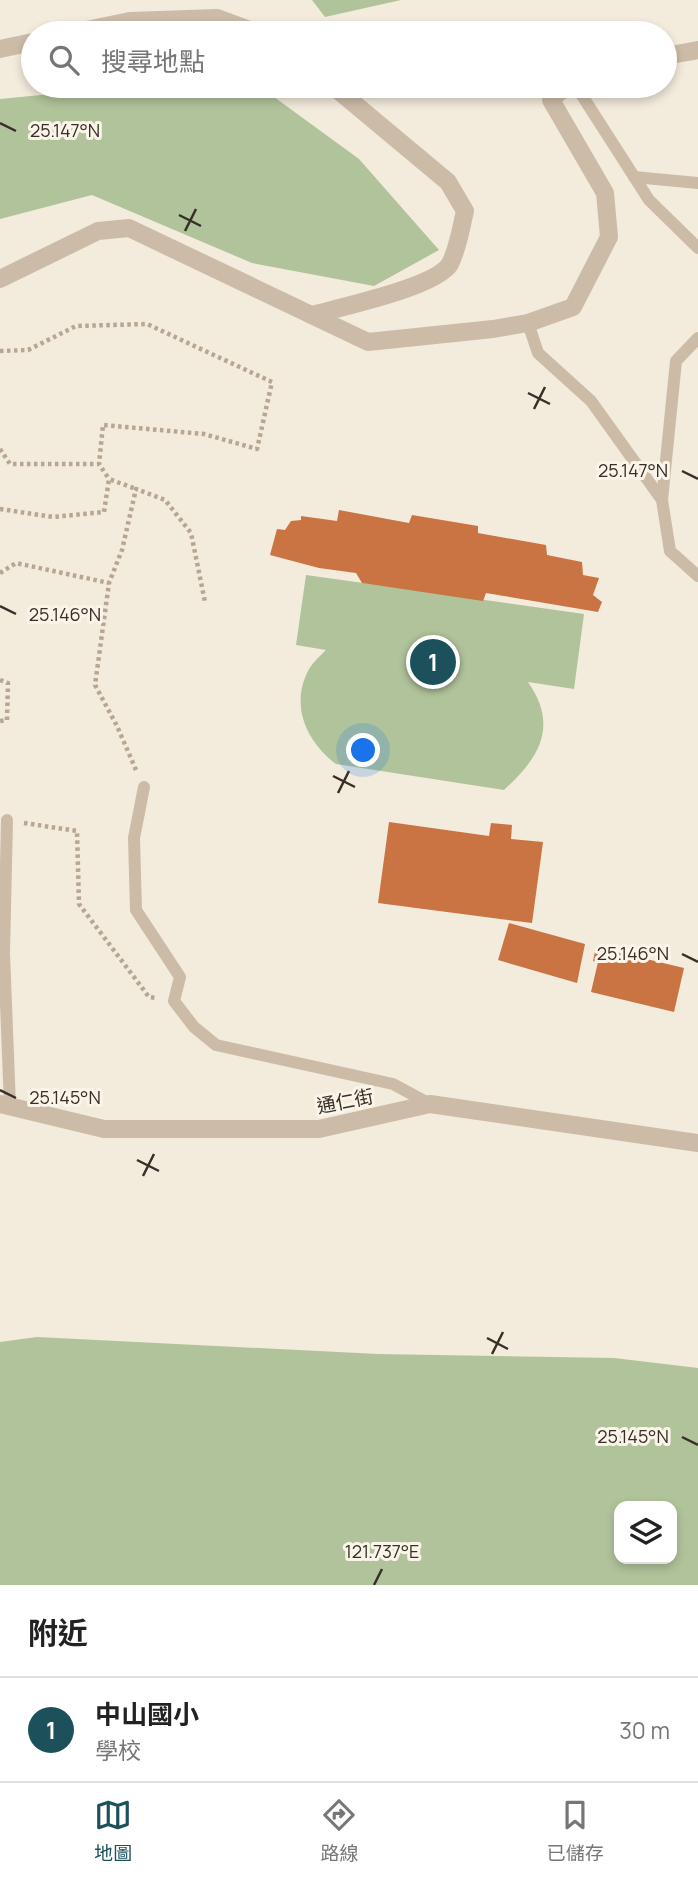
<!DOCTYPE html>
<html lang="zh-TW">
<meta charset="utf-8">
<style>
body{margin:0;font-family:Manrope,"Noto Sans TC",sans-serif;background:#f2f2f2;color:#222}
.controls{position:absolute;right:21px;bottom:21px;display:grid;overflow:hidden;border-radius:14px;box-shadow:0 4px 10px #0003}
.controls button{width:63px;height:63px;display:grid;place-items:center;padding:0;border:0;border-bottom:2px solid #e0e0e0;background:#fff;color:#222;font:35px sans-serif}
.you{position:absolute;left:364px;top:751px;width:24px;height:24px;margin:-18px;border:5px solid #fff;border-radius:50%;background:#1a73e8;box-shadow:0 0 0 10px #1a73e833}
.badge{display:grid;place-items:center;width:46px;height:46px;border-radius:50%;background:#1c505b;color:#fff;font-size:23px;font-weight:700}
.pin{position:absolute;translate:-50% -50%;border:4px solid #fff;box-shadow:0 2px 7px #0006}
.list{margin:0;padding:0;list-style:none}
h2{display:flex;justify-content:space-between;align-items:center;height:91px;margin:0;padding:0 28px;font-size:30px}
h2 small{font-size:23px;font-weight:400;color:#767676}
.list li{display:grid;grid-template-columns:46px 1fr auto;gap:21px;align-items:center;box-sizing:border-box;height:105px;padding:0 28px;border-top:2px solid #e0e0e0}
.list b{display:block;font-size:26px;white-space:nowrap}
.list p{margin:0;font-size:23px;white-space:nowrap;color:#767676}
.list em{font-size:23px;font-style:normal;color:#767676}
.icon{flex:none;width:38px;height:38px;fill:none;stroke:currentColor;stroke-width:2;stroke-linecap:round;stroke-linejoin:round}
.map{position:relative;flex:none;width:698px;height:1585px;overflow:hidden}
.search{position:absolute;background:#fff;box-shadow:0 4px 10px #0003;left:21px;right:21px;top:21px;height:77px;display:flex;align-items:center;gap:18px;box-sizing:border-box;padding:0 24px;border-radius:38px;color:#767676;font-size:26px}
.sheet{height:196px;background:#fff}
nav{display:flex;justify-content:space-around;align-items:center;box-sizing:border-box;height:98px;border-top:2px solid #e0e0e0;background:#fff;font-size:19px;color:#767676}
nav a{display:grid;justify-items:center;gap:4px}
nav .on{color:#1c505b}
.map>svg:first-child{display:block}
</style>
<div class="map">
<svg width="698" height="1585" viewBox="0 0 698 1585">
<rect width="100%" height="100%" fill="#f3ebdc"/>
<!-- green -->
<g fill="#b1c39b" fill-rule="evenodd">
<polygon points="312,0 401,0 325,17"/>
<polygon points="133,86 259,86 359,159 439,250 374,286 252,263 92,195 0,219 0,99"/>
<path d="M 306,575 L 584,614 L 574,689 L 528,682 C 559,726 539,758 504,790 L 336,764 C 307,742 290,706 308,671 C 312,663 320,656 326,650 L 296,645 Z"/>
<path d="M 37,1337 L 378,1354 L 614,1358 L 698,1368 L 698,1585 L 0,1585 L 0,1342 ZM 619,1506 L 672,1506 L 672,1559 L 619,1559 Z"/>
</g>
<!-- building -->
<g fill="#ca7343">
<polygon points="339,510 409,523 412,515 478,526 478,533 546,545 547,555 582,562 583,575 599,578 593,595 602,602 598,612 486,593 483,601 362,583 356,573 319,568 270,555 277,529 285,530 291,521 301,520 301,516 337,521"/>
<polygon points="389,822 489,836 491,823 512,825 511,839 543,842 532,923 378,903"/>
<polygon points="509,923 585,944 577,983 498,960"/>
<polygon points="596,947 684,968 674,1012 591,992 598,962 593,961"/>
</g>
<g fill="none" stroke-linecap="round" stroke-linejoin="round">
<!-- path -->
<g stroke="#b7a691" stroke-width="4.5" stroke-dasharray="3.5 3.5" stroke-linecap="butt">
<polyline points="0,351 28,350 76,326 147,324 272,382 257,449 204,434 103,425 99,464"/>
<polyline points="0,449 10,464 99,464 109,479"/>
<polyline points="0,509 53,517 104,512 109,479 136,489"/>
<polyline points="0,573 16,563 109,583"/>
<polyline points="0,680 8,683 7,720 0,721"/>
<polyline points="136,770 117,726 95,685 109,583 122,550 136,489 165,500 191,533 205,602"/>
<polyline points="24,823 77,831 79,904 149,997 156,998"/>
</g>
<!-- service -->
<g stroke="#ccbca7" stroke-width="12">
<polyline points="576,86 649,200 698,248"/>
<polyline points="634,177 698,183"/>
<polyline points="528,323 538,353 591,401 662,500 670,551 698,576"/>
<polyline points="662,500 676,361 698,338"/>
<polyline points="144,787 134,838 136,910 180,977 174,1001 194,1027 216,1045 393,1084 430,1104"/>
<polyline points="7,820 4,953 10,1106"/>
</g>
<!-- minor -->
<g stroke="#ccbca7" stroke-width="18">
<polyline points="72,33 130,21 217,18 258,33"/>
<polyline points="0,49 33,42"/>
<polyline points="665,56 698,50"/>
<polyline points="0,279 98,231 129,228 368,342 493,329 528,323 573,307 609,237 605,193 551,100 566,86"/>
<path d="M 312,315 C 341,307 436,287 450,264 C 458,248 461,228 465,211 L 448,182 L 333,86"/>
<polyline points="0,1104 104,1129 319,1129 430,1104 698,1143"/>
</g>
</g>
<!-- ticks -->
<path fill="none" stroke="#382f28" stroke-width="2.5" d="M 0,123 L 16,131M 179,215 L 201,226M 185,231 L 196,209M 528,393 L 550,404M 534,409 L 545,387M 682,471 L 698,479M 0,606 L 16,614M 333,776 L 355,787M 338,793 L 349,771M 682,954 L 698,962M 0,1090 L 16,1098M 137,1160 L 159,1171M 143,1176 L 154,1154M 487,1338 L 508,1349M 492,1354 L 503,1332M 682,1437 L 698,1445M 374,1585 L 382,1569"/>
<g text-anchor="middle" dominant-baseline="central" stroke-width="6" stroke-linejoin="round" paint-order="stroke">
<!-- street labels -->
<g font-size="19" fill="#382f28" stroke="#faf4e9">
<text transform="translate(345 1101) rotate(-11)">通仁街</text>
</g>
</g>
<g font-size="18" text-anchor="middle" fill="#382f28" stroke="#faf4e9" stroke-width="6" stroke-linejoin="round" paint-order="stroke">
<text x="65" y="137">25.147°N</text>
<text x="633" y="477">25.147°N</text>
<text x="65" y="621">25.146°N</text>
<text x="633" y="960">25.146°N</text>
<text x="65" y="1104">25.145°N</text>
<text x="633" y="1443">25.145°N</text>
<text x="382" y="1558">121.737°E</text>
</g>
</svg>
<div class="controls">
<button><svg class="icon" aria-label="layers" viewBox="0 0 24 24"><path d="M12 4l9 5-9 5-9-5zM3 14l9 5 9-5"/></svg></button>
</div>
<div class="you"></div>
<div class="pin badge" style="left:433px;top:662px">1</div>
<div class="search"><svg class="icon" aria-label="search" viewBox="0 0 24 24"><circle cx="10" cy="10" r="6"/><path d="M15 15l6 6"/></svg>搜尋地點</div>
</div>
<section class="sheet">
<h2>附近<small></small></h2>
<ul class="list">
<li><span class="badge">1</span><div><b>中山國小</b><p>學校</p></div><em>30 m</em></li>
</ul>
</section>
<nav>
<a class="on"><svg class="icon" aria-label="map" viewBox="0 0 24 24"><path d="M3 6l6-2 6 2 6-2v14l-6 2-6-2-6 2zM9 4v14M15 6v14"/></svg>地圖</a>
<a><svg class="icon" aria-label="directions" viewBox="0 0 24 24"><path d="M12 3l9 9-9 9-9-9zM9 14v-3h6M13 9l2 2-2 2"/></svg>路線</a>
<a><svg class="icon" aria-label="saved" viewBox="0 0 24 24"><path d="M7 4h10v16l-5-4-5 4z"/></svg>已儲存</a>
</nav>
